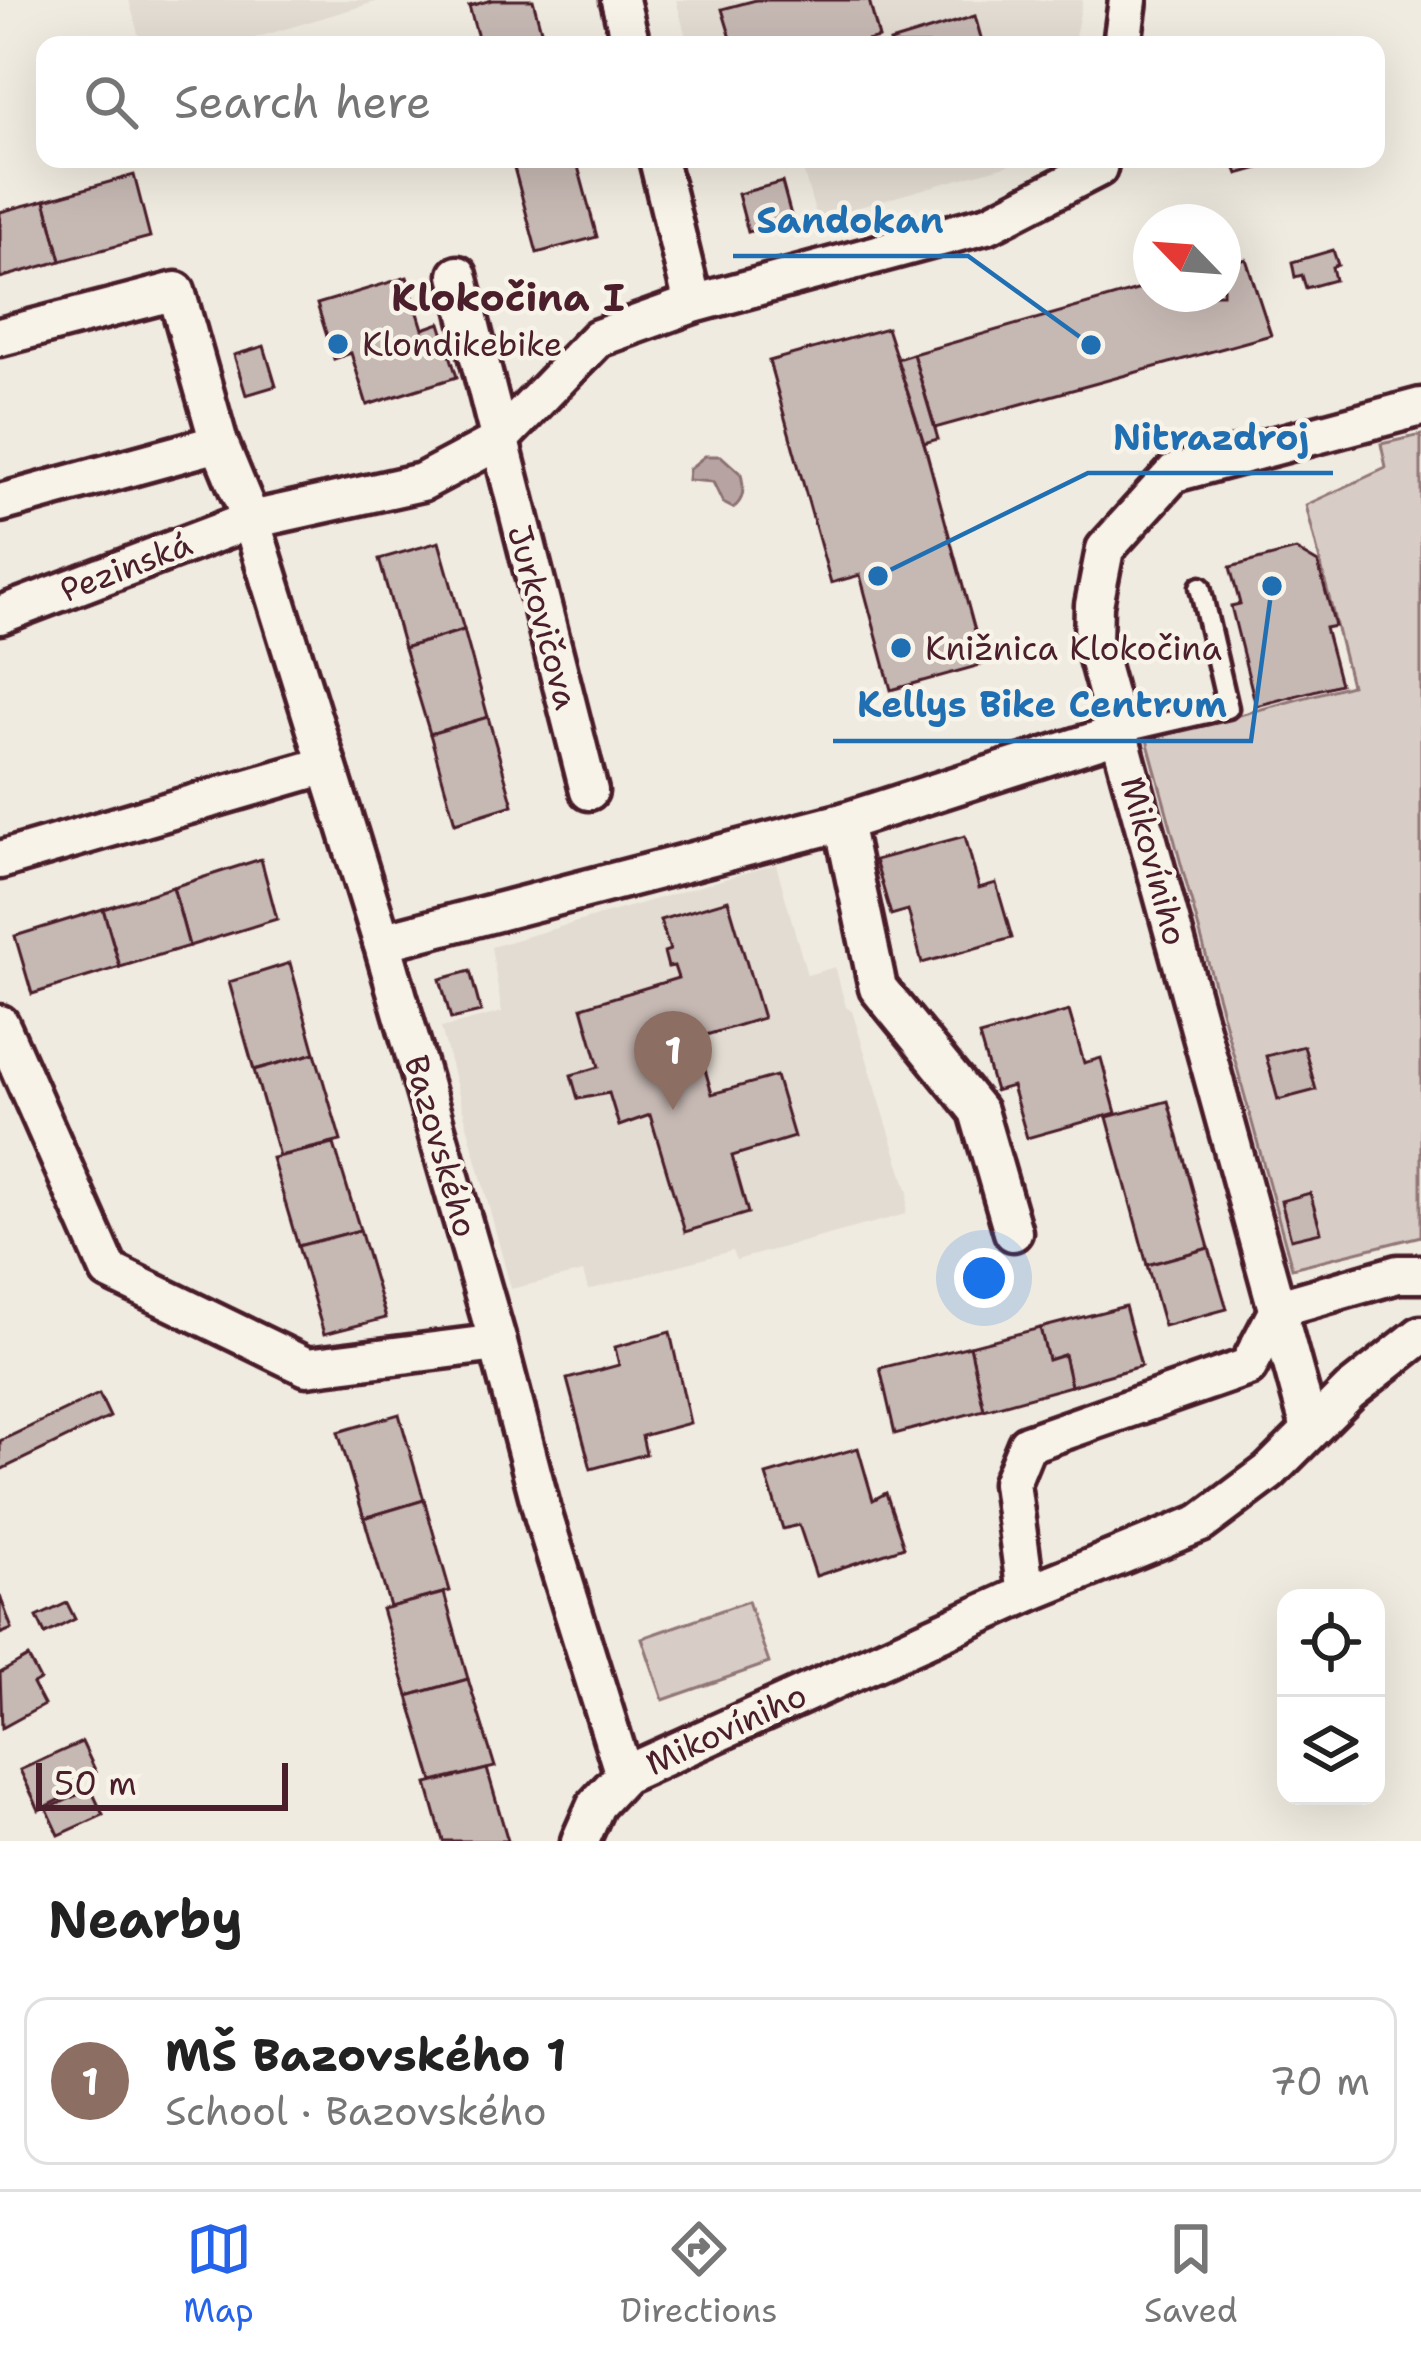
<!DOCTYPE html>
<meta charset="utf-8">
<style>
body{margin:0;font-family:"Shantell Sans",sans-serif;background:#f2f2f2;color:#222}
.controls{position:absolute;right:36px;bottom:36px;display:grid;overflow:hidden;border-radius:24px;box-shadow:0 12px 48px #0002}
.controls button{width:108px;height:108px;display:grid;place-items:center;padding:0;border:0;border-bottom:3px solid #e0e0e0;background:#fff;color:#222;font:60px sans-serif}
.compass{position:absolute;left:1133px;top:204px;width:108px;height:108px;border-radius:50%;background:#fff;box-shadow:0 12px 48px #0002;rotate:295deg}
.scale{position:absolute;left:36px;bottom:30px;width:252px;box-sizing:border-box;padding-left:12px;border:6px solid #4a1f2b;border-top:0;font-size:33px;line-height:42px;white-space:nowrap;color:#4a1f2b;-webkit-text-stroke:9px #f7f3e8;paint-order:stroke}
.you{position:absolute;left:984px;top:1278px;width:42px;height:42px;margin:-30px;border:9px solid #fff;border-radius:50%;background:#1a73e8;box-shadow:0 0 0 18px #1a73e833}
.badge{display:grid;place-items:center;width:78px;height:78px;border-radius:50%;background:#2563eb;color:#fff;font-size:39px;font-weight:700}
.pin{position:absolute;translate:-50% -99px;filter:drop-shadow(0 3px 6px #0008)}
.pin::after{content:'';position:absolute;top:63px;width:42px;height:36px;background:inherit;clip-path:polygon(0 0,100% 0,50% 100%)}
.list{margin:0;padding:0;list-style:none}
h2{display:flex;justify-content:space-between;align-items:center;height:156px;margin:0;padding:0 48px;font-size:51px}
h2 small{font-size:39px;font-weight:400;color:#767676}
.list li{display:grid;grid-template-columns:78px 1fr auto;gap:36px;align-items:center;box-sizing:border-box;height:168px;margin:0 24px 24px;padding:0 24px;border:3px solid #e0e0e0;border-radius:24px}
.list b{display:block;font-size:45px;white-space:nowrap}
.list p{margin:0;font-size:39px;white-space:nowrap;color:#767676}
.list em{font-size:39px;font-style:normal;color:#767676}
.icon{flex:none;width:66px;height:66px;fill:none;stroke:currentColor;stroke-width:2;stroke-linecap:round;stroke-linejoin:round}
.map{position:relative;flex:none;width:1421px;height:1841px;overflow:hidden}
.search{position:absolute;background:#fff;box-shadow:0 12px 48px #0002;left:36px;right:36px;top:36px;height:132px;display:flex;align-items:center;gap:30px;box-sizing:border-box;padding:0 42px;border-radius:24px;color:#767676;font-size:45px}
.sheet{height:348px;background:#fff}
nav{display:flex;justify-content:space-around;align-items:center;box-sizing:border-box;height:168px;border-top:3px solid #e0e0e0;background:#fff;font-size:33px;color:#767676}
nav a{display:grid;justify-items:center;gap:6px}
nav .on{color:#2563eb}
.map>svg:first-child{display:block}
</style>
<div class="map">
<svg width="1421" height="1841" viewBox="0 0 1421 1841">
<rect width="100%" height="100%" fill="#f0ebe0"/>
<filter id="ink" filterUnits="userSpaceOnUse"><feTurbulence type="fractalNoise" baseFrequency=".00833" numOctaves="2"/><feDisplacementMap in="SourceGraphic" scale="24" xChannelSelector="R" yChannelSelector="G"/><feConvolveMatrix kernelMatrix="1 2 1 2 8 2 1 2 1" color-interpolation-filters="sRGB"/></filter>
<g filter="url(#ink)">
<!-- built -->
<g fill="#e3dcd2">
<polygon points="129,0 382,0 232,45 141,45"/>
<polygon points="676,0 1083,0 1073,45 688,45"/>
<polygon points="800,159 1030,159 817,219"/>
<polygon points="776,864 807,975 835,967 846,1007 852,1011 908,1192 906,1214 736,1260 732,1251 588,1290 583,1272 511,1289 441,1028 502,1012 491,947"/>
</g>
<!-- green -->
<g fill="#d8cdc6" stroke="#917678" stroke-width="3">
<polygon points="1421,435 1421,1236 1292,1268 1147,740 1351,685 1306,505 1386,468 1381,444"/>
<polygon points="748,1601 769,1663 663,1700 642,1638"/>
</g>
<!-- water -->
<path fill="#b7a4a2" stroke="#8b6f72" stroke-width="3" d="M 705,456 L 721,456 L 741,474 C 744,487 745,500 733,508 L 723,503 L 713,482 L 688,480 L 689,469 Z"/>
<!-- building -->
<g fill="#c6b8b3" stroke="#4a1f2b" stroke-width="3">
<polygon points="492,0 533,0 545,45 480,45 469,6"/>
<polygon points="756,0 869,0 879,38 851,45 733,45 722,9"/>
<polygon points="975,16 983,45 891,45 890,42"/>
<polygon points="531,159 576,159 597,237 537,253 513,164"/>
<polygon points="1232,159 1291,159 1238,174"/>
<polygon points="134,175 150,237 61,261 45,200"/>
<polygon points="782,182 792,219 748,232 738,194"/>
<polygon points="45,200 61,261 0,278 0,212"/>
<polygon points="1333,250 1338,265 1332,267 1335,280 1306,288 1302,275 1295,277 1292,262"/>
<polygon points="1246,259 1271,335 935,428 913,354 1151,286 1151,294 1223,294 1223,266"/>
<polygon points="407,277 423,329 440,323 457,377 367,405 351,353 334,359 317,304"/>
<polygon points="887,328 924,443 984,664 891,690 860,575 831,583 769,361"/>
<polygon points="264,346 276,386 246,395 234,355"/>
<polygon points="913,354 938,439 924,443 897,359"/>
<polygon points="439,542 464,630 404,648 379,559"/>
<polygon points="1296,550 1318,563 1335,626 1325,628 1340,684 1256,706 1231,606 1240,604 1230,567"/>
<polygon points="464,630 488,717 430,734 404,648"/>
<polygon points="488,717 513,805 455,823 430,734"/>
<polygon points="965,836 979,888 996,883 1012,938 922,963 908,910 891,915 875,860"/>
<polygon points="261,859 277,919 189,946 173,887"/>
<polygon points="173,887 189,946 120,967 103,909"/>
<polygon points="728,900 763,1018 696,1038 712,1094 776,1076 794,1137 732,1156 748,1213 685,1232 650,1115 619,1126 609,1093 578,1099 571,1075 599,1067 582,1007 678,978 674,966 668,967 664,952 670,950 660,920"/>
<polygon points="103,909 120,967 32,994 15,936"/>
<polygon points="290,963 315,1053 254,1070 229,982"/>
<polygon points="470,971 481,1012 451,1019 440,979"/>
<polygon points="1069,1011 1084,1063 1101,1058 1116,1113 1027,1138 1012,1086 995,1091 979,1036"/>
<polygon points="1304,1046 1316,1090 1278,1100 1266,1056"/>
<polygon points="315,1053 341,1141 279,1156 254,1070"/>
<polygon points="1168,1101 1209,1248 1147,1265 1107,1117"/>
<polygon points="334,1144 360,1230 298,1246 272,1158"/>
<polygon points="1310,1193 1321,1232 1291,1239 1281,1201"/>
<polygon points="360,1230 386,1318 324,1334 298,1246"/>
<polygon points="1209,1248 1227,1309 1164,1326 1147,1265"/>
<polygon points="1125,1306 1141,1366 1071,1386 1064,1355 1048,1360 1040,1328"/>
<polygon points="1040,1328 1048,1360 1064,1355 1071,1386 984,1410 970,1346"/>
<polygon points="670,1332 690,1423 642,1436 646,1454 591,1469 567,1379 619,1365 615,1347"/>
<polygon points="970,1346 984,1410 895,1434 880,1368"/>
<polygon points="99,1394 110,1417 0,1470 0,1441"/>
<polygon points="399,1414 424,1500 364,1518 338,1432"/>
<polygon points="858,1448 873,1500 886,1493 904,1547 816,1576 799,1525 783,1529 766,1475"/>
<polygon points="424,1500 450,1591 390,1607 364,1518"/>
<polygon points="444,1593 468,1679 408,1696 382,1609"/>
<polygon points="0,1596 12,1629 0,1634"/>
<polygon points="67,1603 75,1619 45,1634 37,1617"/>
<polygon points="28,1657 40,1680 33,1684 44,1705 2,1728 0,1673"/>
<polygon points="468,1679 495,1767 433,1782 408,1696"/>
<polygon points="82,1742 96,1772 73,1783 77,1791 39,1810 20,1770"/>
<polygon points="487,1769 508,1841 443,1841 427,1784"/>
<polygon points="91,1789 103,1815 59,1835 47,1809"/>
</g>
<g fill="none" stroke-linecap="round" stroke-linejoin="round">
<defs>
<polyline id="lane" points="1120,733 1228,708 1200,587"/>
<g id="street">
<polyline points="620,0 631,45"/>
<polyline points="1122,45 1128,0"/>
<polyline points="658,159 693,304"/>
<polyline points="458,275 589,791"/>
<polyline points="0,337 176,291 219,443 251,520 382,942 498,1343 544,1518 624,1775"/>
<polyline points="0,503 219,443"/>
<polyline points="0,615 251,520 422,482 497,442 598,338 693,304 989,224 1098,168 1100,159"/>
<polyline points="843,822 878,988 978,1111 1013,1232"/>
<polyline points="0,860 327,765"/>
<polyline points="382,942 843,822 1120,733"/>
<polyline points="0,1024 109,1271 307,1367 498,1343"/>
<polyline points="1310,1429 1093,640 1094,605 1105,549 1174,473 1421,407"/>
<polyline points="1026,1594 1011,1483 1027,1444 1248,1367 1279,1308 1398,1274 1421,1274"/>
<polyline points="580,1841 596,1805 624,1775 1026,1594 1201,1523 1269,1472 1350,1391 1421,1335"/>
</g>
</defs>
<!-- lane casing -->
<use href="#lane" stroke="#4a1f2b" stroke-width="27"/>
<!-- street casing -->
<use href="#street" stroke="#4a1f2b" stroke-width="45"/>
<!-- lane -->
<use href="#lane" stroke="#f7f3e8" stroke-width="18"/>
<!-- street -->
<use href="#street" stroke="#f7f3e8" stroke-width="36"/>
</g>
</g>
<!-- markers -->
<g fill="#1f6fb2" stroke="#f7f3e8" stroke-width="4.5">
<circle cx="338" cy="344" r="12"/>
<circle cx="901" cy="648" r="12"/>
</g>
<g text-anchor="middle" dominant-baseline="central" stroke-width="9" stroke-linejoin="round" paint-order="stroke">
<!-- poi labels -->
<g font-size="33" fill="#4a1f2b" stroke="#f7f3e8" text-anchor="start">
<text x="362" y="344">Klondikebike</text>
<text x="925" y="648">Knižnica Klokočina</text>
</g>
<!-- street labels -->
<g font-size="33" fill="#4a1f2b" stroke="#f7f3e8">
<text transform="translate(126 567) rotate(-21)">Pezinská</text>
<text transform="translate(543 617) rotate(75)">Jurkovičova</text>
<text transform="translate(1154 861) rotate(75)">Mikovíniho</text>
<text transform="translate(441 1146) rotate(74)">Bazovského</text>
<text transform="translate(726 1729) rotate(-25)">Mikovíniho</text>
</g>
<!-- quarter labels -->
<g font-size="39" font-weight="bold" fill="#4a1f2b" stroke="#f7f3e8">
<text x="508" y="297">Klokočina I</text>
</g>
</g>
<!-- callouts -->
<path fill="none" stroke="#1f6fb2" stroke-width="4.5" d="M1091 345L968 256H733M878 576L1088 473H1333M1272 586L1251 741H833"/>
<g fill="#1f6fb2" stroke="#f7f3e8" stroke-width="4.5">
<circle cx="1091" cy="345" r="12"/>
<circle cx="878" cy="576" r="12"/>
<circle cx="1272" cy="586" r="12"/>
</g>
<g font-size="36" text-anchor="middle" font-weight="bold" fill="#1f6fb2" stroke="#f7f3e8" stroke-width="9" stroke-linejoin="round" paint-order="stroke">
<text x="850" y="233">Sandokan</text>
<text x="1211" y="450">Nitrazdroj</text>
<text x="1042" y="717">Kellys Bike Centrum</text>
</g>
</svg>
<div class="controls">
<button><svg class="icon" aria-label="locate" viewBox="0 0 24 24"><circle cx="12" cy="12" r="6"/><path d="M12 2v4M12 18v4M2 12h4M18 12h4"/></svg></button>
<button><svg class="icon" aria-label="layers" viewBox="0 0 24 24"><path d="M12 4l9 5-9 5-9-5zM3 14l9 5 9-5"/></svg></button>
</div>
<svg class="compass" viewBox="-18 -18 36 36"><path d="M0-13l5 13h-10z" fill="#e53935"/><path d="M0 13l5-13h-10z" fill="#767676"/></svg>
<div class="scale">50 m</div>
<div class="you"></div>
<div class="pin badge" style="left:673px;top:1110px;background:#8d6e63">1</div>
<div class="search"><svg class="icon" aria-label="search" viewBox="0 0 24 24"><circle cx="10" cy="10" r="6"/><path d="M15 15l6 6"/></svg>Search here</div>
</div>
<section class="sheet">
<h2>Nearby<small></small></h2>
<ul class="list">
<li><span class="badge" style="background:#8d6e63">1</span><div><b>MŠ Bazovského 1</b><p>School · Bazovského</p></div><em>70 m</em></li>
</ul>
</section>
<nav>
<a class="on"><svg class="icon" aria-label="map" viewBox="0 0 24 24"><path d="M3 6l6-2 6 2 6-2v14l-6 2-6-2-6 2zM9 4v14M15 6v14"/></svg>Map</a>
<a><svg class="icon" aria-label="directions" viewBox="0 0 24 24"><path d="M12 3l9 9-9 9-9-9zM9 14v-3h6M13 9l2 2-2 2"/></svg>Directions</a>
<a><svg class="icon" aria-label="saved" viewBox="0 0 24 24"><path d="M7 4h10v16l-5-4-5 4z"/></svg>Saved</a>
</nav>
